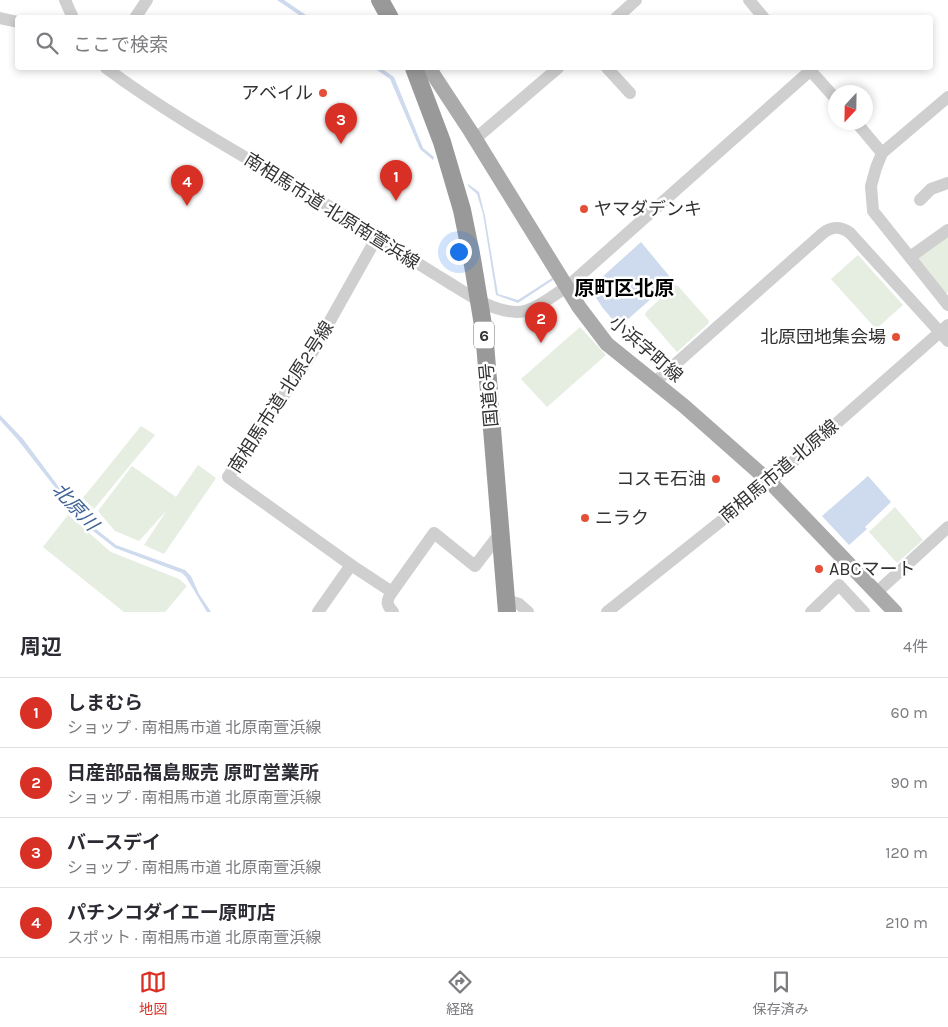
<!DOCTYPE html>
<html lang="ja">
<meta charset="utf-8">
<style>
body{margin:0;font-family:Karla,"Noto Sans JP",sans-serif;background:#f7f7f7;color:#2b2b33}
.compass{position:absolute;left:828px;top:85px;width:45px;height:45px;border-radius:50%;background:#fff;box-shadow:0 2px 8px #0003;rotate:202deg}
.you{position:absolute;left:458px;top:251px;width:18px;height:18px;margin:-12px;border:4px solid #fff;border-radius:50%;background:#1a73e8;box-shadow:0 0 0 8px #1a73e833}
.badge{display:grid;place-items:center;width:32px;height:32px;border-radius:50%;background:#d93025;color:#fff;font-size:16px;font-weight:700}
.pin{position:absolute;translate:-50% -41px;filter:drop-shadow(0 1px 2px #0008)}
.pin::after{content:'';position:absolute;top:26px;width:18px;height:15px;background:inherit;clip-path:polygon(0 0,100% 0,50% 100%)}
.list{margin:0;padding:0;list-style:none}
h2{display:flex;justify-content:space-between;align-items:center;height:65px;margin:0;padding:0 20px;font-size:21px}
h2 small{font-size:16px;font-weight:400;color:#7c7c81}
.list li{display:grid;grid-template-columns:32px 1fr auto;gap:15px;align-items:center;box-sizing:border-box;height:70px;padding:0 20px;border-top:1px solid #e1e1e2}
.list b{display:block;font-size:19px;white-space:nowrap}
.list p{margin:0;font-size:16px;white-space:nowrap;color:#7c7c81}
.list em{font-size:16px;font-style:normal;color:#7c7c81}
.icon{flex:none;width:28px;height:28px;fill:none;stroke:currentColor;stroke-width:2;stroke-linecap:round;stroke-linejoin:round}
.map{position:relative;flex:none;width:948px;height:612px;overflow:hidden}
.search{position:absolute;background:#fff;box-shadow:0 2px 8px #0003;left:15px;right:15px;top:15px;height:55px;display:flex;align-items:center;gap:12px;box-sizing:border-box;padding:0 18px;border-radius:5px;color:#7c7c81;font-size:19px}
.sheet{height:345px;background:#fff}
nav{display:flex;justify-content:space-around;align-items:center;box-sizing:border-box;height:70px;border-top:1px solid #e1e1e2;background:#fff;font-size:14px;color:#7c7c81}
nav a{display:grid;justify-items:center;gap:2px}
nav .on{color:#d93025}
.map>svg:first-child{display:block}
</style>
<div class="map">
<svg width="948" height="612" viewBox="0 0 948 612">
<rect width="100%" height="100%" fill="#fff"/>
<!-- green -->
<g fill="#e5eee1">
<polygon points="948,234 948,292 944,295 917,257"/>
<polygon points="858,255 903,305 876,329 831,279"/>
<polygon points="675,285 678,286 709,321 708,324 677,352 645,315 646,312"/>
<polygon points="580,327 606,355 547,407 521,379"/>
<polygon points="141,426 155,435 94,509 83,498"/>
<polygon points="198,465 216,478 164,554 144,545 167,510 139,541 115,531 98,511 132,466 176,497"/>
<polygon points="895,507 923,540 897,563 869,532"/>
<polygon points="68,515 111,552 179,579 187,586 165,612 124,612 43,547"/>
</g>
<!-- water -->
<g fill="#cedaed">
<polygon points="277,0 284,0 309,17 302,17"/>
<polygon points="374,68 381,68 394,77 423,148 434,157 433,160 420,149 390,79"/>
<polygon points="468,184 479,192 485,216 498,294 518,300 552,278 553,280 518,303 496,295 483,214 477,194 468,186"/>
<polygon points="641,242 670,277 650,296 652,298 619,327 602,307 590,288"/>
<polygon points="0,415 23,439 82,518 116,545 185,570 191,576 199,594 211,612 207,612 186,577 182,573 115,548 83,523 18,440 0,420"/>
<polygon points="868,476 891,502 865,527 867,529 849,545 822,516"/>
</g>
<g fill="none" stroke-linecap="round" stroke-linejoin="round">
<!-- minor -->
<g stroke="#cfcfcf" stroke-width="12">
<polyline points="65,0 73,18"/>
<polyline points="749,0 764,18"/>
<polyline points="0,18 18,22"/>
<polyline points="135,18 147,0"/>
<polyline points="616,18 636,0"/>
<path d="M 106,68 C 176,120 255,162 330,207 C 370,232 408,258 448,282 C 469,295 491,311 517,312 C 534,312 553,295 567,287 L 811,70"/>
<polyline points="607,68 630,93"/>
<polyline points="808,68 836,99"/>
<polyline points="856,122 882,153 876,168 871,186 873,211 948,305"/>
<polyline points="475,139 558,68"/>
<polyline points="882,153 948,97"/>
<polyline points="920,200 931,189 948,183"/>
<polyline points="910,257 948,230"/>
<path d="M 654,383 L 822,234 C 832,226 840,226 850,233 L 948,341"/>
<polyline points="351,565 228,477 308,360 377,237"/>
<path d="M 392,592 C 386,601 386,604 393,612"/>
<polyline points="876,593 948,527"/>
<polyline points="507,600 519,604 528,612"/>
<polyline points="318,612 351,565 392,592 434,533 475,566 501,532"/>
<polyline points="607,612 770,482 948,325"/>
<polyline points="811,612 839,585 864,612"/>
</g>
<!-- major -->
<polyline stroke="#aaa" stroke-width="15" points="429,68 471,132 579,307 607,344 684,406 770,482 895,612"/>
<!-- highway -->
<g stroke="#999" stroke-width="18">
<polyline points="380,0 390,18"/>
<polyline points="414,68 442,142 462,210 472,259 484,331 507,612"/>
</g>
</g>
<!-- markers -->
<g fill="#e54f38" stroke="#fff" stroke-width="2">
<circle cx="323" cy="93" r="5"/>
<circle cx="584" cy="209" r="5"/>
<circle cx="896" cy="337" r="5"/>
<circle cx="716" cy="479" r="5"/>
<circle cx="585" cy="518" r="5"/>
<circle cx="819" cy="569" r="5"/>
</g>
<g text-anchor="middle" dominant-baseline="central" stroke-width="5" stroke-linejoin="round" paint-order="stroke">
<!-- shield labels -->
<rect fill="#fff" stroke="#707070" stroke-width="1" x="474" y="321.5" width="20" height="27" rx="4"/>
<g font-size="16" font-weight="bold" fill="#323232">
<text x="484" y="335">6</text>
</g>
<!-- poi labels -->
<g font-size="18" fill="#323232" stroke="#fff" text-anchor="end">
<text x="313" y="93">アベイル</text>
<text x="594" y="209" text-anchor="start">ヤマダデンキ</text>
<text x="886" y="337">北原団地集会場</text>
<text x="706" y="479">コスモ石油</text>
<text x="595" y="518" text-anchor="start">ニラク</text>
<text x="829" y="569" text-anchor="start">ABCマート</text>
</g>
<!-- street labels -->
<g font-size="18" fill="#323232" stroke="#fff">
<text transform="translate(332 211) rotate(32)">南相馬市道 北原南萱浜線</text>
<text transform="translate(646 349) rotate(41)">小浜字町線</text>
<text transform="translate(489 395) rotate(-95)">国道6号</text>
<text transform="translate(281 397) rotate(-57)">南相馬市道 北原2号線</text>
<text transform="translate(779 471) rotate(-40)">南相馬市道 北原線</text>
</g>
<!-- water labels -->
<g font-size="19" font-style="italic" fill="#3f6295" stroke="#fff">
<text transform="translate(75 507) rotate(47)">北原川</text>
</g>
<!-- quarter labels -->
<g font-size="20" font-weight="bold" fill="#000" stroke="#fff">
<text x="624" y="288">原町区北原</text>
</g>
</g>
</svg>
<svg class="compass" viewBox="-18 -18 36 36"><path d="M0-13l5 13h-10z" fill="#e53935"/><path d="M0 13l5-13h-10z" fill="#7c7c81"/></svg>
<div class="you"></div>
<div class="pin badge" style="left:396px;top:201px">1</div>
<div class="pin badge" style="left:541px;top:343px">2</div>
<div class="pin badge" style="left:341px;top:144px">3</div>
<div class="pin badge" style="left:187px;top:206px">4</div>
<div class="search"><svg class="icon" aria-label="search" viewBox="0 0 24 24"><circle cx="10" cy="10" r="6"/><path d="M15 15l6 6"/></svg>ここで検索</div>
</div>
<section class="sheet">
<h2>周辺<small>4件</small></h2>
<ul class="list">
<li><span class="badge">1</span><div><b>しまむら</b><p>ショップ · 南相馬市道 北原南萱浜線</p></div><em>60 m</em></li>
<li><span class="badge">2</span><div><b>日産部品福島販売 原町営業所</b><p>ショップ · 南相馬市道 北原南萱浜線</p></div><em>90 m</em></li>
<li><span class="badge">3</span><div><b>バースデイ</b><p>ショップ · 南相馬市道 北原南萱浜線</p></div><em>120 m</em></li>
<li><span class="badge">4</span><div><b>パチンコダイエー原町店</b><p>スポット · 南相馬市道 北原南萱浜線</p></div><em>210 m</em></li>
</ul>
</section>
<nav>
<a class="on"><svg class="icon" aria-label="map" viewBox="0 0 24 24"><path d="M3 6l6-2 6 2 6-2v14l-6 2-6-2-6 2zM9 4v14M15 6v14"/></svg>地図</a>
<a><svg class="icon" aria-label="directions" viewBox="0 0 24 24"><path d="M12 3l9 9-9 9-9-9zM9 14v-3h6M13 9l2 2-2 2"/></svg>経路</a>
<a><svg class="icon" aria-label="saved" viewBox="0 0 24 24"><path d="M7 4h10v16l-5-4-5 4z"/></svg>保存済み</a>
</nav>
